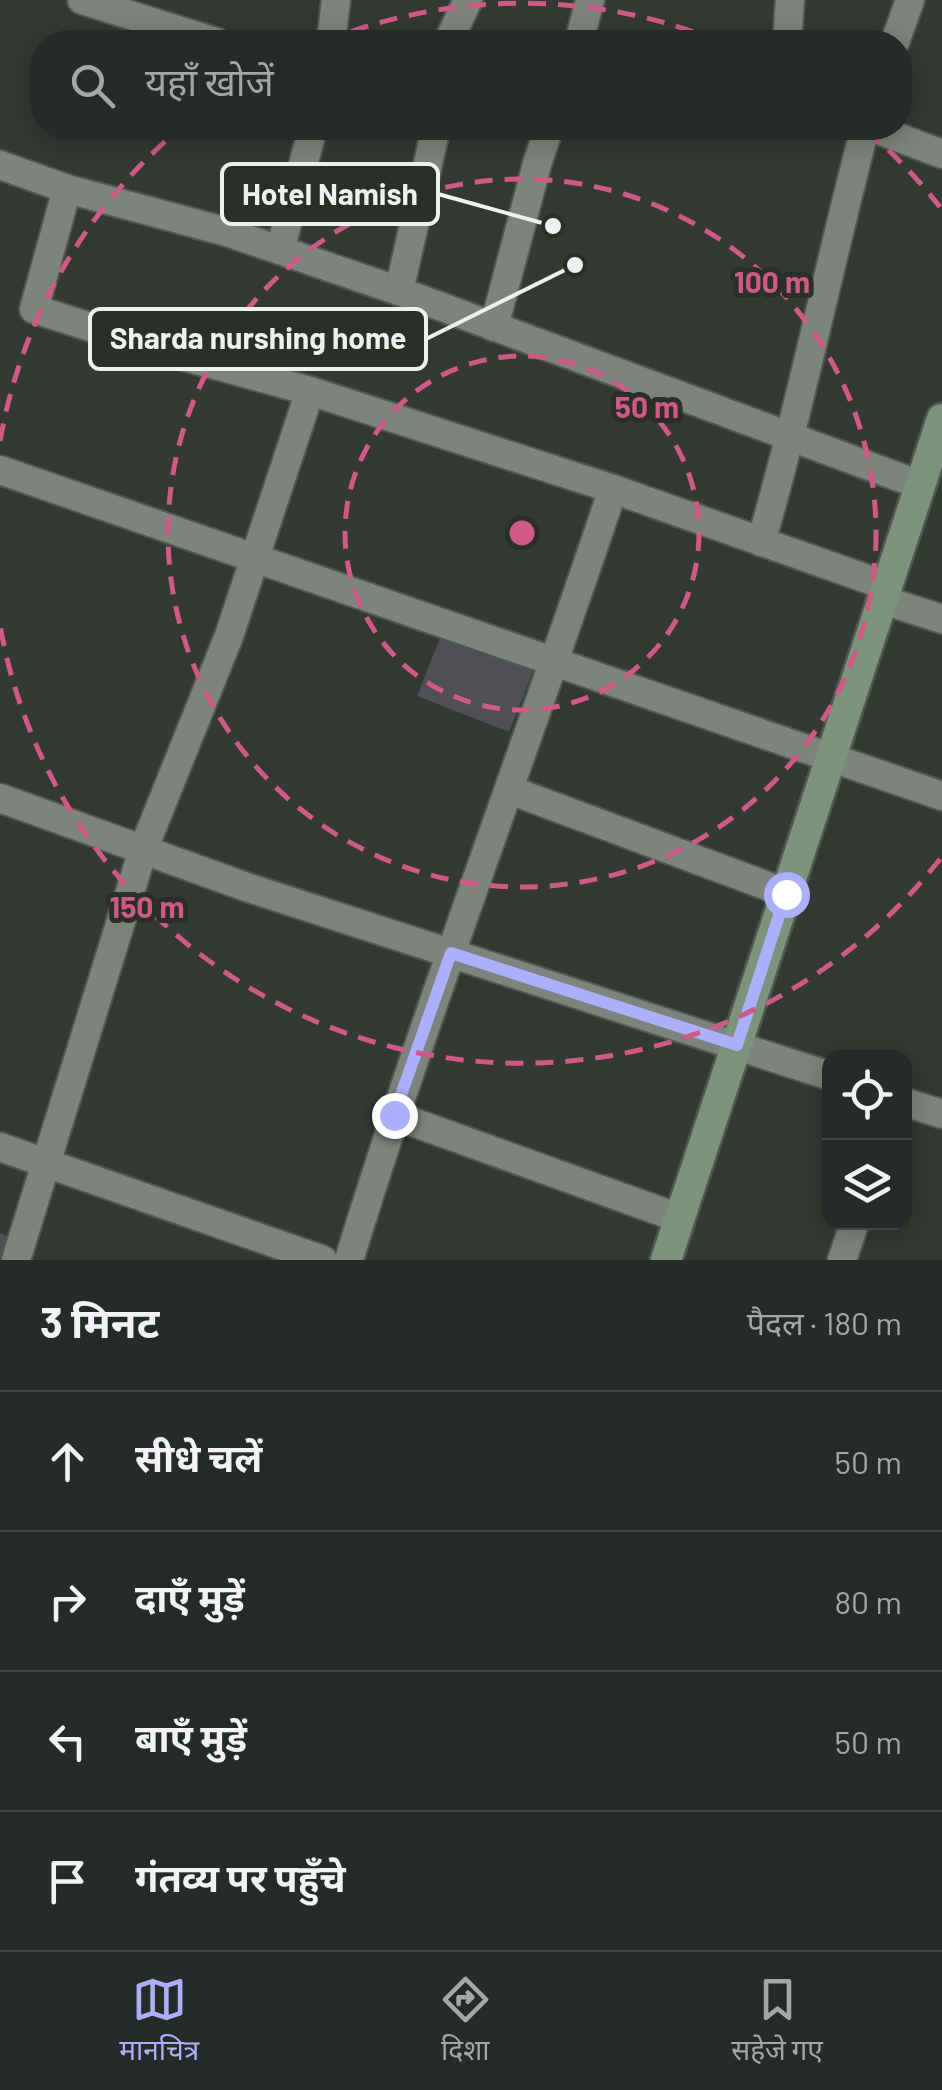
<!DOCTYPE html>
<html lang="hi">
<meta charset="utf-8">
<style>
body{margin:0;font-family:Barlow,"Noto Sans Devanagari",sans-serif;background:#2f332f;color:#f1f3f6}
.controls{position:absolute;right:30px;bottom:30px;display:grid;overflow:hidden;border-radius:20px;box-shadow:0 5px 25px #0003}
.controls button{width:90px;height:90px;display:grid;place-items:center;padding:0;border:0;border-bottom:2px solid #434744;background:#272b27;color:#f1f3f6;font:50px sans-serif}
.stop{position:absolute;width:30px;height:30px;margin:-22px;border:8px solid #acaffb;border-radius:50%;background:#fff}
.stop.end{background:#acaffb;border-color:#fff;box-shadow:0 2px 10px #0008}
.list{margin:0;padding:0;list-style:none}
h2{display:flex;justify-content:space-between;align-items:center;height:130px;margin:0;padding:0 40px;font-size:42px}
h2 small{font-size:32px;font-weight:400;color:#a4a7a7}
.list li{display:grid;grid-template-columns:65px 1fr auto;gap:30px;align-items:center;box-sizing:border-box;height:140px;padding:0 40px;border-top:2px solid #434744}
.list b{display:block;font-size:38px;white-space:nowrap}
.list em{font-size:32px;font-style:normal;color:#a4a7a7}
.icon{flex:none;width:55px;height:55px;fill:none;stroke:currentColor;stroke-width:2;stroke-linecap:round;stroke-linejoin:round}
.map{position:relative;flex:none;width:942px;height:1260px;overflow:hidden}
.search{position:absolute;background:#272b27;box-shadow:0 5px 25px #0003;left:30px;right:30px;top:30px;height:110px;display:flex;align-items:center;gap:25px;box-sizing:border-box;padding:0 35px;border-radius:40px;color:#a4a7a7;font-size:38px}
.sheet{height:690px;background:#272b27}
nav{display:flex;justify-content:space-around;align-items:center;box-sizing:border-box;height:140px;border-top:2px solid #434744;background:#272b27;font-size:28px;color:#a4a7a7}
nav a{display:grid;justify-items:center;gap:5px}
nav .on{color:#acaffb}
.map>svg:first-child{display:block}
</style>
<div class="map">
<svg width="942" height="1260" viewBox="0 0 942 1260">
<rect width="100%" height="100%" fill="#343934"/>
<!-- building -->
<g fill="#4f4f56">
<polygon points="442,633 534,669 509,732 417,696"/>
<polygon points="0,1233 9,1237 0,1258"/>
</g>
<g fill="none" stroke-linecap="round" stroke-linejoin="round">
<defs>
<g id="street">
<polyline points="82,0 216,42"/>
<polyline points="331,42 336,0"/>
<polyline points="448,42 468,0"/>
<polyline points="579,42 590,0"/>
<polyline points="787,42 790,0"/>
<polyline points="895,42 910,0"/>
<polyline points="873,128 942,154"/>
<polyline points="0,165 67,189 34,309 175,354 310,391 613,489 887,586"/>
<polyline points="67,189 227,232 399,291 920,485"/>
<polyline points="280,250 313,128"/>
<polyline points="399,291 436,128"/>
<polyline points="494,327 537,164 549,128"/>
<polyline points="0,470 942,796"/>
<path d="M 761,542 C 801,405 829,265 865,128"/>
<polyline points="883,600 942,619"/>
<polyline points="510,790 786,893"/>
<polyline points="0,798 249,888 830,1076"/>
<polyline points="904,1102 942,1114"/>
<polyline points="393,1115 679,1218"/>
<polyline points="0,1147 323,1260"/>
<polyline points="16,1260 143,850 229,636 310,391"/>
<path d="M 349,1260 C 429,1000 527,747 613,489"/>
<polyline points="842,1260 855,1222"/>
</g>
<polyline id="secondary" points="666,1260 942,419"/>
</defs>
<!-- street casing -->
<use href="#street" stroke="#535753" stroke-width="32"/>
<!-- secondary casing -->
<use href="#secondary" stroke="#535753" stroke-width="35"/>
<!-- street -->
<use href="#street" stroke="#7d837d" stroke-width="28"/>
<!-- secondary -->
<use href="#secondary" stroke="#7c937c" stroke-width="30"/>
</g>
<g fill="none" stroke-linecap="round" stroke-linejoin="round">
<!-- route -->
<polyline stroke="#acaffb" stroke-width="12" points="394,1115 451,953 737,1045 786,894"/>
</g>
<!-- distance rings -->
<g fill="none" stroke="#cf5987" stroke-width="5" stroke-dasharray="18 12">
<circle cx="522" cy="533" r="177"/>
<circle cx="522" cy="533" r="354"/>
<path d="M940 859A530 530 0 0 1 0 625M0 441A530 530 0 0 1 178 130M323 42A530 530 0 0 1 721 42M866 130A530 530 0 0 1 940 207"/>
</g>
<circle cx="522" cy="533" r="15" fill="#cf5987" stroke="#2a2f2a" stroke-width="5"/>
<g font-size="30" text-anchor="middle" font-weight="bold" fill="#cf5987" stroke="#2a2f2a" stroke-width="10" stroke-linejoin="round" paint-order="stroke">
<text x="772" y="293">100 m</text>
<text x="647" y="418">50 m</text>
<text x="147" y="918">150 m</text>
</g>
<!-- callouts -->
<path fill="none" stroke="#eef2ee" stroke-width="4" d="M553 226L438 194M575 265L426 339"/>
<g fill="#eef2ee" stroke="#2a2f2a" stroke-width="4">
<circle cx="553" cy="226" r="10"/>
<circle cx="575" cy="265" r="10"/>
</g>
<g fill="#2a2f2a" stroke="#eef2ee" stroke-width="4">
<rect x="222" y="164" width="216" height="60" rx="10"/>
<rect x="90" y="309" width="336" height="60" rx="10"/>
</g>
<g font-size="30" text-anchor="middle" font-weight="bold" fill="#eef2ee">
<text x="330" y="205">Hotel Namish</text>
<text x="258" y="349">Sharda nurshing home</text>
</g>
</svg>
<div class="controls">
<button><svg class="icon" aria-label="locate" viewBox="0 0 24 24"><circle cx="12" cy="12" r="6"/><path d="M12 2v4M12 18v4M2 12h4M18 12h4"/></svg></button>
<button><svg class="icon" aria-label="layers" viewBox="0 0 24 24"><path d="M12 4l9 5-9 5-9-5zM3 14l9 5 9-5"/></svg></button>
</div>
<div class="stop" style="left:786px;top:894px"></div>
<div class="stop end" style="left:394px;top:1115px"></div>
<div class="search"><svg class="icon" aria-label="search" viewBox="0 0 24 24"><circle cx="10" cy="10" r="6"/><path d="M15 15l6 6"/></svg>यहाँ खोजें</div>
</div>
<section class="sheet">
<h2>3 मिनट<small>पैदल · 180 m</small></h2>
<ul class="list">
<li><svg class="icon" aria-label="ahead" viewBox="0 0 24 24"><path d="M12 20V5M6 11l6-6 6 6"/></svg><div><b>सीधे चलें</b></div><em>50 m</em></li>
<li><svg class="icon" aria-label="right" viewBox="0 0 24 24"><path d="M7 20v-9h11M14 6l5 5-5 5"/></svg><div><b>दाएँ मुड़ें</b></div><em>80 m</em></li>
<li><svg class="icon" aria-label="left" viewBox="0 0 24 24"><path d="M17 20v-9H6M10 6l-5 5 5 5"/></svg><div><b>बाएँ मुड़ें</b></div><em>50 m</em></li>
<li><svg class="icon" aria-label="arrive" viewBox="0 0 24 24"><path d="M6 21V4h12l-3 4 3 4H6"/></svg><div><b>गंतव्य पर पहुँचे</b></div></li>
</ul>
</section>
<nav>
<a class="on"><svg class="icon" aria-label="map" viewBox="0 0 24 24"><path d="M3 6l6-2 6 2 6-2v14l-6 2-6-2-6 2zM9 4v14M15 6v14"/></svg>मानचित्र</a>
<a><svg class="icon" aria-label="directions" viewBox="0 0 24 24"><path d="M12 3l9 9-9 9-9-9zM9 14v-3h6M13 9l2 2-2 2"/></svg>दिशा</a>
<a><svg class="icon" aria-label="saved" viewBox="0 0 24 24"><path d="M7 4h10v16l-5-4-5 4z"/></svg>सहेजे गए</a>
</nav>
